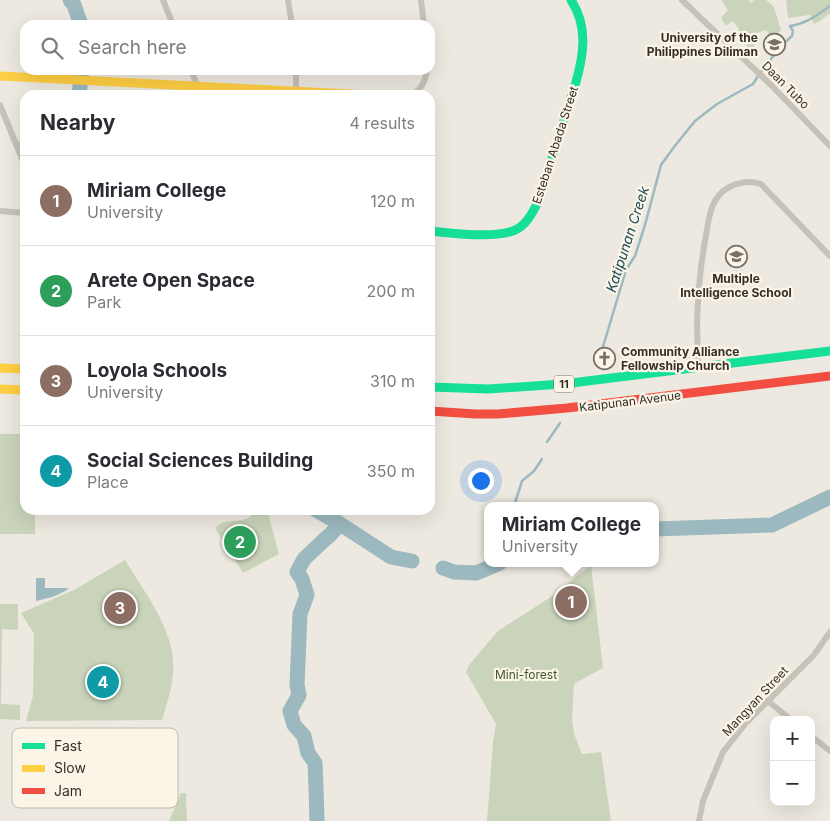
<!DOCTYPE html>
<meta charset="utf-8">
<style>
body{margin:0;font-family:Inter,sans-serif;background:#f2f2f3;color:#2b2b33}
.controls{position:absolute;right:15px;bottom:15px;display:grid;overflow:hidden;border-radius:10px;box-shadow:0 5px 20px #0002}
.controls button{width:45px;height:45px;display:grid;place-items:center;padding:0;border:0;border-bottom:1px solid #e1e1e2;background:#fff;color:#2b2b33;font:25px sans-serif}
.you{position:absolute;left:480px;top:480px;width:18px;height:18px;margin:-12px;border:4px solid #fff;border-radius:50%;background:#1a73e8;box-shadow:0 0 0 8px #1a73e833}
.badge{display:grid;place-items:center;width:32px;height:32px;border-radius:50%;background:#777068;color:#fff;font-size:16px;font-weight:700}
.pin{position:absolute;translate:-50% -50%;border:2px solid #fff;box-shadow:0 1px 5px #0006}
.popup{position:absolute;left:484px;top:502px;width:175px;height:65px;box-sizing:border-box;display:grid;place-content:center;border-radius:10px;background:#fff;filter:drop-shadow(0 1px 4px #0005);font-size:16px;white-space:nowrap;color:#7c7c81}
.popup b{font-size:19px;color:#2b2b33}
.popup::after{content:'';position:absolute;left:50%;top:100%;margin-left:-10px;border:10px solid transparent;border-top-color:#fff}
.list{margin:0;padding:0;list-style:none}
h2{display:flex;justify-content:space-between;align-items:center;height:65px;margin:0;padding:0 20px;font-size:21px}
h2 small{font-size:16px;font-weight:400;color:#7c7c81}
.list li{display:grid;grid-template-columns:32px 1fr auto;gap:15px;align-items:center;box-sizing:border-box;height:90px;padding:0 20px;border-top:1px solid #e1e1e2}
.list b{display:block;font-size:19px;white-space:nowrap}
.list p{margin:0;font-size:16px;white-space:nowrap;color:#7c7c81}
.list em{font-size:16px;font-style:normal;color:#7c7c81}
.icon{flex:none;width:28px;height:28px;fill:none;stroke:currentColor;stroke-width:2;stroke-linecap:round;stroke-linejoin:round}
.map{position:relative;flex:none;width:830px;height:821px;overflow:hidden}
.search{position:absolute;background:#fff;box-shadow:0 5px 20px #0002;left:20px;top:20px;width:415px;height:55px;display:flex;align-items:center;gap:12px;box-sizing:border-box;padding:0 18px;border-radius:15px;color:#7c7c81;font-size:19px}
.panel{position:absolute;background:#fff;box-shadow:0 5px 20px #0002;left:20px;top:90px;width:415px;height:425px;border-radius:15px}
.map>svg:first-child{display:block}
</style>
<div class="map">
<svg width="830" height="821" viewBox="0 0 830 821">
<rect width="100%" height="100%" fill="#ede9e0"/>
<!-- green -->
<g fill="#cad4ba">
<polygon points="721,0 749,0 751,3 754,0 766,0 774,7 781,30 772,39 766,30 750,35 758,55 751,55 738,28 733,21 726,26 721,18 728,10"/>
<polygon points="786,0 830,0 830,13 820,21 814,24 810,15 788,18"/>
<polygon points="0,434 25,434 25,510 35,510 35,534 0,534"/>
<path d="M 255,510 L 267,510 L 279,554 L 243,573 L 215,528 C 217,526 219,524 222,523 C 233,519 249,524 255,510 Z"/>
<path d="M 125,560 C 142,588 171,626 173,660 C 175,680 168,700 162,720 L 26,721 L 33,696 L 34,634 L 21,613 L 74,590 Z"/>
<polygon points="591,565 603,668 574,684 572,718 574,734 582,754 601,752 611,821 487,821 493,743 496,724 466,672 469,665 498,631 551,597"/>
<polygon points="0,604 18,604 18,630 2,629 1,704 20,705 20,720 0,719"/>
<polygon points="181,793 186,793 187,821 169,821"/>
</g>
<!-- water -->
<path fill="#9bb9bf" d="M 36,578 L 45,578 L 45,588 L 69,588 C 59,596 48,598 36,601 Z"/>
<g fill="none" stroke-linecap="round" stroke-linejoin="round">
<!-- stream -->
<g stroke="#9bb9bf" stroke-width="2.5">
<path d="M 761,72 L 781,46 L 792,36 L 793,31 L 790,26 C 806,24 817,15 830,6"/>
<polyline points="599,360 626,270 635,256 645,225 661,165 674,147 695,121 717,104 753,84 758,76"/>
<polyline points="547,442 560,423"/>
<polyline points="514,506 522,481 534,471 542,459"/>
<polyline points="498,564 498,563"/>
</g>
<!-- river -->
<g stroke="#9bb9bf" stroke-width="15">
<polyline points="70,0 74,5 81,25"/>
<polyline points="79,95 82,70"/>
<polyline points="316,510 337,522 391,557 412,561"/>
<polyline points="655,529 772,525 830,497"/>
<polyline points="443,568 454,572 476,573 500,563"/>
<polyline points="317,821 316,787 315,763 308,753 304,736 294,725 290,711 299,695 297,685 300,614 307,595 302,579 297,572 304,559 323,541 331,534 337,527 337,522"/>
</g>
<!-- street -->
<g stroke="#c6c1b9" stroke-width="6">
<polyline points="163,0 173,25"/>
<polyline points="288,0 292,25"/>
<polyline points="421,0 424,25"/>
<polyline points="682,0 771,85 830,146"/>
<polyline points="191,70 201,95"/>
<polyline points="296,70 296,91"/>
<polyline points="70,80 72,70"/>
<path d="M 409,95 C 421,92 425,82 427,70"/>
<polyline points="0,105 25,166"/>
<polyline points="17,146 25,142"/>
<polyline points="0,211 25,213"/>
<path d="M 698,368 C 698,346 696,324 698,303 C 699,280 702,257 706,235 C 708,224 709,211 715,201 C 723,186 744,178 761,184 L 830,256"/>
<polyline points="768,701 791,720"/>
<polyline points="811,736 830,751"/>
<polyline points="699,821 703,801 723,752 746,723 814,655 830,632"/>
</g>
<!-- fast -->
<g stroke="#16e098" stroke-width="9">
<path d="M 430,231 C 452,233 501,240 519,228 C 528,222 534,210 539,200 L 576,82 C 584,54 588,26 571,0"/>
<polyline points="430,387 488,389 563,384 830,351"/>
</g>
<!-- slow -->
<g stroke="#ffcf43" stroke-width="9">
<polyline points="0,76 369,95"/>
<polyline points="0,368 25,369"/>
<polyline points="0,389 25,390"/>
</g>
<!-- jam -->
<polyline stroke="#f24e42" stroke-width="9" points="430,411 475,414 498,414 567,408 830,376"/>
</g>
<!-- icons -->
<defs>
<symbol id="university-ring" viewBox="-11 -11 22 22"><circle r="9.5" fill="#faf5e7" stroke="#777068" stroke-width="1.5"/><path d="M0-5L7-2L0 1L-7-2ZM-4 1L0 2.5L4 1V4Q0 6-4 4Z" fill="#777068"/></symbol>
<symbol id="school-ring" viewBox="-11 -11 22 22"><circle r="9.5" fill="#faf5e7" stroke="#777068" stroke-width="1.5"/><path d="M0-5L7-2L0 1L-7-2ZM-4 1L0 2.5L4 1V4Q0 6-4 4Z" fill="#777068"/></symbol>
<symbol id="church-ring" viewBox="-11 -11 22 22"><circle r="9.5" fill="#faf5e7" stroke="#777068" stroke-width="1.5"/><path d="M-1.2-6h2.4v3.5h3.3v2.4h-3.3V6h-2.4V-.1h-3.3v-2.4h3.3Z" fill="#777068"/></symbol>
</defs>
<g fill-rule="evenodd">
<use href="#university-ring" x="762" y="32" width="25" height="25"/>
<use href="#school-ring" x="724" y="244" width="25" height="25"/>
<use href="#church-ring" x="592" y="346" width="25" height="25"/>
</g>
<g text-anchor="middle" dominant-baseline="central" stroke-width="4.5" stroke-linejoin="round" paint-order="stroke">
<!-- shield labels -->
<rect fill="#faf5e7" stroke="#726a61" stroke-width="1" x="554" y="375.5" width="20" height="17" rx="4"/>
<g font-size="11" font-weight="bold" fill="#372f27">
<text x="564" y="384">11</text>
</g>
<!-- poi labels -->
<g font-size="12" font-weight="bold" fill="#372f27" stroke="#faf5e7" text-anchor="end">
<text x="758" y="37">University of the<tspan x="758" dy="14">Philippines Diliman</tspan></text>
<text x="736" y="278" text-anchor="middle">Multiple<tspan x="736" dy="14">Intelligence School</tspan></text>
<text x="621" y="351" text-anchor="start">Community Alliance<tspan x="621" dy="14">Fellowship Church</tspan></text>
</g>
<!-- street labels -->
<g font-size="12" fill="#372f27" stroke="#faf5e7">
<text transform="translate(786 85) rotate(45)">Daan Tubo</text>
<text transform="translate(555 145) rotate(-72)">Esteban Abada Street</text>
<text transform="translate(630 401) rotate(-7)">Katipunan Avenue</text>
<text transform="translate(755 701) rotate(-47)">Mangyan Street</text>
</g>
<!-- park labels -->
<g font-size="12" fill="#3e562a" stroke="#faf5e7">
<text x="526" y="674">Mini-forest</text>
</g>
<!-- water labels -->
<g font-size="14" font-style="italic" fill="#1b4b5a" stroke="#faf5e7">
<text transform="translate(627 239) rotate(-72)">Katipunan Creek</text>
</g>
</g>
<!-- legend -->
<rect x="12" y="728" width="166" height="80" rx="8" fill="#faf5e7" stroke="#c0baad" stroke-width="1"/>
<rect x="22" y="743" width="23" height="6" fill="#16e098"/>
<rect x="22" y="765" width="23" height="7" fill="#ffcf43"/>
<rect x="22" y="788" width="23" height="6" fill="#f24e42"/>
<g font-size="14" fill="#372f27">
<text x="54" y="751">Fast</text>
<text x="54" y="773">Slow</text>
<text x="54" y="796">Jam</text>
</g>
</svg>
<div class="controls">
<button>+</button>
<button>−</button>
</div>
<div class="you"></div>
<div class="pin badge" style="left:571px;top:602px;background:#8d6e63">1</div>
<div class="popup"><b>Miriam College</b>University</div>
<div class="pin badge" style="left:240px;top:542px;background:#2e9e5b">2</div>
<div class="pin badge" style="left:120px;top:608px;background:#8d6e63">3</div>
<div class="pin badge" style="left:103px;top:682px;background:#0f9aa8">4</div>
<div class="search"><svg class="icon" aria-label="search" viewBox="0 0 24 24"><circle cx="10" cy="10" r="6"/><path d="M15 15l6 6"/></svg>Search here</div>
<section class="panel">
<h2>Nearby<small>4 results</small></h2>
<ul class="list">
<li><span class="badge" style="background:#8d6e63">1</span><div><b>Miriam College</b><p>University</p></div><em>120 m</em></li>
<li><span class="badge" style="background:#2e9e5b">2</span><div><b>Arete Open Space</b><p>Park</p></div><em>200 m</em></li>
<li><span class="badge" style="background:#8d6e63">3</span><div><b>Loyola Schools</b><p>University</p></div><em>310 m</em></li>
<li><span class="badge" style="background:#0f9aa8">4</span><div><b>Social Sciences Building</b><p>Place</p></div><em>350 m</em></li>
</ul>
</section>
</div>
